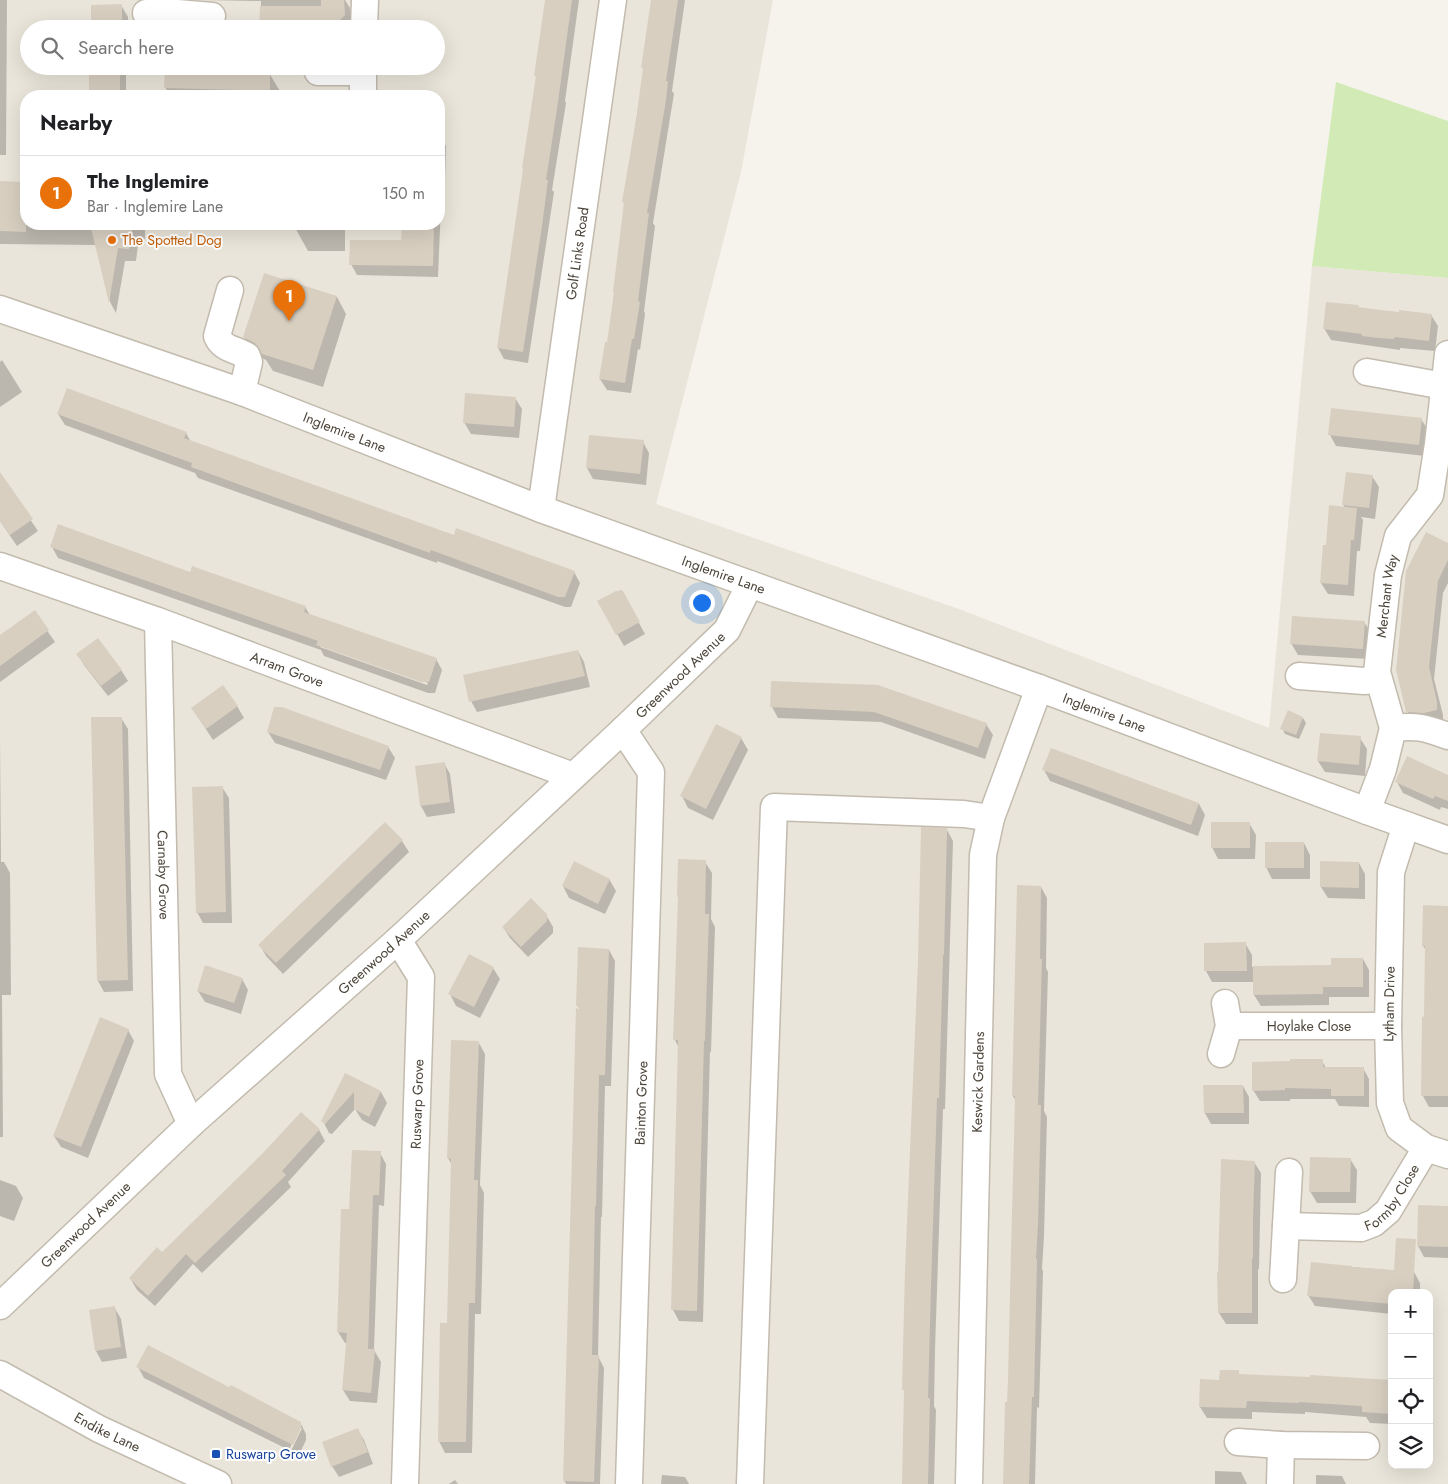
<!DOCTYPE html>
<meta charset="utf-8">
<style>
body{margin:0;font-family:Jost,sans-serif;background:#f2f2f2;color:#202124}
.controls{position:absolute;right:15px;bottom:15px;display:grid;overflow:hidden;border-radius:10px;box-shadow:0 5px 20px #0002}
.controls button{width:45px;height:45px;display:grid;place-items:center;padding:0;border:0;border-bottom:1px solid #e0e0e0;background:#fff;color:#202124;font:25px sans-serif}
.you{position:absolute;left:701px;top:602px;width:18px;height:18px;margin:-12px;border:4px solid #fff;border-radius:50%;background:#1a73e8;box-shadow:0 0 0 8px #1a73e833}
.badge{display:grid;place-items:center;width:32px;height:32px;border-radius:50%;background:#fc3f1d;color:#fff;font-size:16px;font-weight:700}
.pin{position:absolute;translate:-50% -41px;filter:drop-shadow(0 1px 2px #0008)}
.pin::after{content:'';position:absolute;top:26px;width:18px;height:15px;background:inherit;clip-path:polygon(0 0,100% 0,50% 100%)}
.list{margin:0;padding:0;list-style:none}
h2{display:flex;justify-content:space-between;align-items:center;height:65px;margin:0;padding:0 20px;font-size:21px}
h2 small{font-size:16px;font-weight:400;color:#757577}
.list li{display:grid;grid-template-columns:32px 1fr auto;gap:15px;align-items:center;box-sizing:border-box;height:75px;padding:0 20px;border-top:1px solid #e0e0e0}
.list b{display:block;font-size:19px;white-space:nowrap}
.list p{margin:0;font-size:16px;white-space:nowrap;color:#757577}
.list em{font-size:16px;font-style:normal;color:#757577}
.icon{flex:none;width:28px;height:28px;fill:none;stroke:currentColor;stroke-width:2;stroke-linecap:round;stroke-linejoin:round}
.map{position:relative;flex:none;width:1448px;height:1484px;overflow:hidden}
.search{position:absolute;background:#fff;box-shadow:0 5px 20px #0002;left:20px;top:20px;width:425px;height:55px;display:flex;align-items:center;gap:12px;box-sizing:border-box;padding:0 18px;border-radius:28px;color:#757577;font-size:19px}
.panel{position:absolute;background:#fff;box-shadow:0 5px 20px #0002;left:20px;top:90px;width:425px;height:140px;border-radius:20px}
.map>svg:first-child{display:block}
</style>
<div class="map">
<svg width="1448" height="1484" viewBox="0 0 1448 1484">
<rect width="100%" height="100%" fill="#f6f3ec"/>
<!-- residential -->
<path fill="#eae5da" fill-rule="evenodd" d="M 0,0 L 773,0 L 741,172 L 656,504 L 959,609 L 1269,728 L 1312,266 L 1448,278 L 1448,1484 L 0,1484 ZM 29,29 L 436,29 L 436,66 L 29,66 ZM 26,96 L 439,96 L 439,224 L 26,224 ZM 1392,1293 L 1429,1293 L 1429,1465 L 1392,1465 Z"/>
<!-- green -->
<polygon fill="#d2eab5" points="1336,82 1448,121 1448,278 1312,266"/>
<!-- shadow -->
<g fill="#0003" fill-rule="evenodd">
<polygon points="0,0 7,0 6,155 0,155"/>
<polygon points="200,0 345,0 350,8 350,26 348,29 261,29 261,1"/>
<polygon points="546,0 579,0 565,101 566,103 552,190 554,192 528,363 504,359 498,348 524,171"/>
<polygon points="652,0 685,0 672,91 674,94 671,112 653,223 655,226 644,311 645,314 640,350 638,349 631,393 607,390 600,379 608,343 625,204 623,202 644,71 643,68"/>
<polygon points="121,5 128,17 128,29 92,29"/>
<rect x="90" y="66" width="36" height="30"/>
<polygon points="269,73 283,96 171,96 165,87"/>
<polygon points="439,135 446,146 445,181 442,181 438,277 357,275 351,264 403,241 403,224 439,224"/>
<polygon points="0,182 26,183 26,224 145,224 145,239 139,238 136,261 125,261 116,313 110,302 96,245 0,244"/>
<polygon points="293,224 345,224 345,251 308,251"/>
<polygon points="337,297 346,314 323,387 273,371 266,360 254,354 244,337"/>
<polygon points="1358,306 1359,309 1431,315 1438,326 1435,351 1400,348 1400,350 1331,340 1324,328"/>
<polygon points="2,360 22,392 0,407 0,362"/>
<polygon points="515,398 522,409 519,438 471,434 464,422"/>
<polygon points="58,414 186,433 191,442 454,537 574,572 580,583 571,607 565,607 437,561 437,563 198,478 195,473 65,425"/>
<polygon points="1421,419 1428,430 1425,456 1336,446 1330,435"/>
<polygon points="643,442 649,453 646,485 593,479 587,468"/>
<polygon points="0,475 38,531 17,546 0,521"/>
<polygon points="1372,476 1379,487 1375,519 1361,517 1363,520 1360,551 1357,551 1354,596 1328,594 1321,583 1327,546 1345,508 1343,504"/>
<polygon points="1448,544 1448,583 1443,593 1434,679 1443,715 1443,721 1414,723 1407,711 1397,670"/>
<path d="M 52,547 L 305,607 L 310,615 L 436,659 L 442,670 L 435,693 L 428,693 L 324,656 L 321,650 L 58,558 ZM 320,645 L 428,683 L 427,685 L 320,647 Z"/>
<polygon points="621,590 645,634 624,646 599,602"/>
<polygon points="34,612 55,642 0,682 0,637"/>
<polygon points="1364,622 1371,633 1369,659 1298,655 1291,643"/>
<polygon points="578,651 584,662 590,687 477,712 471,701"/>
<polygon points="78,654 121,670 128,681 108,696 84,665"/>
<polygon points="773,682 986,724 993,735 985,759 881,722 778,718 772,707"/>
<polygon points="237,706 244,718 213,740 192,708"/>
<polygon points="121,718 128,729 133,991 104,992 98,981"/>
<polygon points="1303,718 1306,723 1299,739 1285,734 1282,728"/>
<polygon points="268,732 388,747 395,758 386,780 275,743"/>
<polygon points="741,738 748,750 713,820 688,808 682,796"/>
<polygon points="1360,738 1367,749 1365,776 1325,772 1318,761"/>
<polygon points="0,739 1,862 4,862 10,873 11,995 2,995 3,1137 0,1137"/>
<polygon points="444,763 450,774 455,813 427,817 421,806"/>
<polygon points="1044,770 1199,804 1205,815 1198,836 1050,781"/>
<polygon points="1448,776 1448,809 1441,807 1440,810 1403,793 1397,782"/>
<polygon points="222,787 229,798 232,923 203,923 197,912"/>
<polygon points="1249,823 1256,835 1255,859 1218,859 1212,847"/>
<polygon points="385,824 402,841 409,852 283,974 266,956 260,945"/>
<polygon points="947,830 953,841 945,1109 943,1109 935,1350 934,1406 936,1410 934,1484 903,1484 905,1393 904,1389"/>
<polygon points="1304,843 1310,855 1310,879 1272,879 1266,867"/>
<polygon points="705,862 712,873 711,919 715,927 711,1052 710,1052 703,1322 679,1321 673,1310 679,1048 675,1040"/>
<polygon points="1359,863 1365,874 1365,899 1328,898 1321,887"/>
<polygon points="609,879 616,891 605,914 569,898 563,886"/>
<polygon points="1041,887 1047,898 1046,968 1048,972 1044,1111 1047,1117 1044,1236 1042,1269 1043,1271 1039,1408 1037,1407 1035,1484 1004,1484 1009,1404 1016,1101 1013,1096"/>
<polygon points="1448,907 1448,1107 1429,1107 1423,1096 1427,951 1423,946"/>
<polygon points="546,915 553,927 553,933 528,957 510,938 503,927"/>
<polygon points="1245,943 1252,955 1252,967 1332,966 1363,959 1369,970 1369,997 1329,997 1329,1005 1261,1006 1254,995 1254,982 1212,982 1206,971"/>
<polygon points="609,950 615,961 611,1086 605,1086 602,1217 601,1217 598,1356 604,1368 600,1484 566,1484 564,1480 581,1012 577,1004"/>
<polygon points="493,968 500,979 480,1018 456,1006 450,994"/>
<polygon points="242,979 248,990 241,1014 205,1002 198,991"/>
<polygon points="128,1030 134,1041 88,1158 61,1147 54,1136"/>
<polygon points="479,1043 485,1054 480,1185 484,1193 481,1314 475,1314 472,1453 445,1453 439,1441 448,1324 452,1165 448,1158"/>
<polygon points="1322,1061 1326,1068 1363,1068 1369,1079 1369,1107 1339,1106 1335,1099 1290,1099 1290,1101 1260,1101 1253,1090"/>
<polygon points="346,1074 381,1092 387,1103 375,1127 362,1120 355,1109 332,1134 329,1133 323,1121"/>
<polygon points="1205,1086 1243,1086 1249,1097 1249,1124 1211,1124 1205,1113"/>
<polygon points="301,1114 319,1130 325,1141 288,1182 291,1187 202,1273 193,1264 155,1306 137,1290 130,1278 162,1254 263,1155"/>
<polygon points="380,1153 386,1164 384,1206 379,1205 374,1350 381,1362 377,1403 350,1401 343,1390 348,1343 345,1343 338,1332 350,1210"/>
<polygon points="1350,1159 1357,1170 1356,1203 1317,1203 1310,1191"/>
<polygon points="1254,1162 1261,1173 1259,1269 1258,1269 1258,1324 1226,1324 1219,1313 1218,1274"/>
<polygon points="0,1180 16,1186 23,1198 14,1221 0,1216"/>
<polygon points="1448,1207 1448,1258 1424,1257 1418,1246"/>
<polygon points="1351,1267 1414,1272 1420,1283 1420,1293 1392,1293 1392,1314 1315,1306 1308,1295"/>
<polygon points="114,1307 121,1319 127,1358 102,1362 96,1351"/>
<path d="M 138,1367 L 230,1389 L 300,1422 L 306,1434 L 306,1440 L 299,1455 L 144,1378 ZM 299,1428 L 302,1428 L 291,1451 L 289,1450 Z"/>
<polygon points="1238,1371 1240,1375 1392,1381 1392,1424 1370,1423 1366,1417 1305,1412 1305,1414 1252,1412 1252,1419 1207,1418 1200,1407 1221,1381"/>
<polygon points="357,1429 364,1440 373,1464 339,1477 332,1466"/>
<polygon points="1215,1471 1241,1472 1247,1484 1215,1484"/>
<polygon points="662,1475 685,1477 689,1484 661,1484"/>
<polygon points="1316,1475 1342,1476 1346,1484 1316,1484"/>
<polygon points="455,1480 458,1484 449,1484"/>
</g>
<!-- building -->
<g fill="#d8cfc1">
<polygon points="321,0 344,0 345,15 331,29 259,29 260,6 321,6"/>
<polygon points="545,0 572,0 557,109 546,180 548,180 542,226 523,352 497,348 523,169 522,168 536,76 534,76"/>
<polygon points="651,0 678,0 666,81 668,81 666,100 647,213 649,213 638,301 640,302 634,339 632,339 625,383 599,379 605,342 607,342 614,293 613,292 624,202 622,202 636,120 643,68 641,68"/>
<polygon points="122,4 122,29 91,29 91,5"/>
<rect x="89" y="66" width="31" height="30"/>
<polygon points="165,66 262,66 270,72 270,96 238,96 238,90 164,88"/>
<polygon points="0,181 26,182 26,232 0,231"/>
<polygon points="90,224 133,224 129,249 118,248 109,303"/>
<polygon points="402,224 434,224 433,266 349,265 350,240 401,240"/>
<polygon points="264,273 337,296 313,370 262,354 255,343 243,337"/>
<polygon points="1326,302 1359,305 1358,307 1381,310 1399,312 1399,310 1432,314 1429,341 1395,337 1394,339 1378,338 1362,336 1362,334 1323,329"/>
<polygon points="67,388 187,432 184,438 454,535 456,528 575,571 565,597 558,597 431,550 430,553 191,467 192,463 57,414"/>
<polygon points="465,393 516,397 514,427 463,423"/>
<polygon points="1331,408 1422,418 1419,445 1328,435"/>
<polygon points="589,435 644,440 640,474 586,468"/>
<polygon points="0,472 33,519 10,535 0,521"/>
<polygon points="1346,472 1373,475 1369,508 1342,505"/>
<polygon points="1329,505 1357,508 1354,540 1351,540 1348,585 1320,583 1323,545 1326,545"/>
<polygon points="58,524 190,572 192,566 306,606 304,612 437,658 429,682 421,682 353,658 316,645 318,641 50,547"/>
<polygon points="1426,532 1448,543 1448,560 1438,581 1429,667 1437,702 1437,710 1424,713 1406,712 1396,670 1406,571"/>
<polygon points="616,591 623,591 640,622 616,635 597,601"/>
<polygon points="35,610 49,630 0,666 0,635"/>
<polygon points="1292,616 1365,621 1363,649 1290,644"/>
<polygon points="98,638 122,670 101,686 76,654"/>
<polygon points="578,650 585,676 469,702 463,675"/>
<polygon points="771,681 878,685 987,723 978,748 874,712 770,707"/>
<polygon points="223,685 238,706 206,729 191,708"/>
<polygon points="274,707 282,707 389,746 380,770 267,732"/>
<polygon points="1288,710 1303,717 1296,735 1280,729"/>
<polygon points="91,717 122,717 128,980 97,981"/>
<polygon points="716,724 742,737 706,809 680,796"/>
<polygon points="1320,733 1361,736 1359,765 1317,761"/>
<polygon points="1051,748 1199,803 1191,825 1042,770"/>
<polygon points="1407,756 1448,775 1448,801 1435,796 1433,799 1395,782"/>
<polygon points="445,762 450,802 420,806 415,766"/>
<polygon points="223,786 226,912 196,913 192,787"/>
<polygon points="385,822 403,840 276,963 258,945"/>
<rect x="1211" y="822" width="39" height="26"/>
<polygon points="921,827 947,828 944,955 943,955 939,1098 937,1098 931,1287 928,1398 930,1398 928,1484 902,1484 904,1390 902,1390 905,1269 918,960"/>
<rect x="1265" y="842" width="39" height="26"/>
<polygon points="678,859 706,860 705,914 709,914 705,1041 704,1041 697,1311 671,1310 678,1040 673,1040 678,897 677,897"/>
<polygon points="574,861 610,879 598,904 562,886"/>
<polygon points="1320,861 1359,862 1359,888 1320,887"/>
<polygon points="1017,885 1041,886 1040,959 1042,959 1038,1105 1041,1105 1038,1224 1036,1259 1037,1259 1034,1397 1032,1397 1029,1484 1003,1484 1005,1402 1007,1402 1008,1379 1011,1249 1014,1138 1015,1096 1012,1096"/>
<polygon points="531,898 547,914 547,921 521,947 502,927"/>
<polygon points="1423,905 1448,906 1448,1096 1421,1096 1422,1016 1424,1017 1425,946 1422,946"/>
<polygon points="1246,942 1247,971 1204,971 1204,943"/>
<polygon points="578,947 609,949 605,1075 599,1075 596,1206 595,1206 592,1355 599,1355 594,1482 563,1481 576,1008 581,1010 576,1005"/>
<polygon points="469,954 494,967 474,1007 448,994"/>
<polygon points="1331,958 1363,958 1363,987 1323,987 1323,994 1253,995 1253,966 1331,965"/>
<polygon points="205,965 243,978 234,1003 197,991"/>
<polygon points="100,1017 129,1029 81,1147 53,1136"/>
<polygon points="451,1040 479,1041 474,1180 478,1180 475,1303 469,1303 466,1442 438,1442 440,1323 447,1323 451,1159 447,1158"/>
<polygon points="1290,1059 1323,1059 1323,1067 1364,1067 1364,1096 1331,1096 1331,1089 1285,1088 1285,1090 1252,1091 1252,1062 1290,1061"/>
<polygon points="345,1073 381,1091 369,1117 354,1109 354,1092 325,1124 321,1121"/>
<polygon points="1203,1085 1243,1085 1244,1113 1204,1113"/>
<polygon points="301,1112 320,1129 282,1171 286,1175 195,1263 186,1254 148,1296 129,1278 157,1247 162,1252 262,1154"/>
<polygon points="352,1150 381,1151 379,1195 373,1195 368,1349 375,1349 371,1393 342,1390 347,1333 337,1332 341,1209 349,1209"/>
<polygon points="1310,1157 1351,1158 1350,1192 1309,1192"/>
<polygon points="1221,1159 1255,1161 1253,1217 1253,1258 1252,1258 1252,1313 1218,1313 1217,1272 1218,1272"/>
<polygon points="1418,1205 1448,1206 1448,1247 1417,1246"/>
<polygon points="1396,1238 1416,1239 1413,1293 1392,1293 1392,1304 1307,1296 1311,1262 1352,1266 1352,1267 1394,1270"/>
<polygon points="115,1306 121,1347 95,1351 89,1310"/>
<polygon points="148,1345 229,1387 231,1385 301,1422 301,1428 293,1445 136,1367"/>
<polygon points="1220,1370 1239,1370 1239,1374 1310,1377 1310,1375 1392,1380 1392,1414 1362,1412 1362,1406 1299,1402 1299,1403 1247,1401 1246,1408 1199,1407 1200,1379 1219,1380"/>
<polygon points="358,1428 368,1452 331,1467 322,1442"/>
</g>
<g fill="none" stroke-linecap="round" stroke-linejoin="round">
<defs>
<g id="minor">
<polyline points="146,13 177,13 212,16"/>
<polyline points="364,29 365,0"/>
<polyline points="318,72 363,72"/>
<polyline points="363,96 363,66"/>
<path d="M 230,290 L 217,336 C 222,349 236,349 247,356 L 249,362 L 242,392"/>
<path id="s1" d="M 0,309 L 242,392 L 541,509 L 1039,688 L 1367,811 L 1448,840"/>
<polyline points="1367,372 1444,386"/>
<path id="s2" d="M 541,509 L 613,0"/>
<path id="s3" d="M 0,566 L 158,621 L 573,776"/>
<path id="s4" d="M 158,621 L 168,1074 L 191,1124"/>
<polyline points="1299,676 1364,681 1379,680"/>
<path d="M 1393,728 C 1417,725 1425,728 1448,736"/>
<polyline points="623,730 651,772 629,1484"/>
<path id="s5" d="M 1367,811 L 1383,769 L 1393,728 L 1377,672 L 1388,575 L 1398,536 L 1430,495 L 1438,444 L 1448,354"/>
<polyline points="1406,825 1391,872 1388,1026 1390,1103 1399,1128 1426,1148 1448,1155"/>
<polyline points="398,940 421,977 405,1484"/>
<path id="s6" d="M 1229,1026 L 1388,1026"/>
<polyline points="1221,1054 1229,1026 1225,1003"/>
<path id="s7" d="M 1286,1226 L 1361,1228 L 1374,1223 L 1388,1211 L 1426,1148"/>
<polyline points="1283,1279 1289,1172"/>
<path id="s8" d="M 0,1306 L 191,1124 L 398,940 L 623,730 L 727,630 L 750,584"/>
<path id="s9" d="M 0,1374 L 99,1429 L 218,1484"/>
<polyline points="1238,1442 1281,1445 1366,1446"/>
<polyline points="750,1484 774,807 964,814 991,818"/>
<path id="s10" d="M 969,1484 L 983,855 L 991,818 L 1039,688"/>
<polyline points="1280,1484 1281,1445"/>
</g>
</defs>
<!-- minor casing -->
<use href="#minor" stroke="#c2bbae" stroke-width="29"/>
<!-- minor -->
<use href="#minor" stroke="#fff" stroke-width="26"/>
</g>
<!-- markers -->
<circle fill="#e8710a" stroke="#fff" stroke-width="2" cx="112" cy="240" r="5"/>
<rect fill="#1a4fb4" stroke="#fff" stroke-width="2" x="211" y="1449" width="10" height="10" rx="2.5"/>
<g text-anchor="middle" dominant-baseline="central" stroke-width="4" stroke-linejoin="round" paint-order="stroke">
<!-- food labels -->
<g font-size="14" fill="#c56008" stroke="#fff" text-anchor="start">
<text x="122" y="240">The Spotted Dog</text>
</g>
<!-- street labels -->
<g font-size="14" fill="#4b4439" stroke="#fff">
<text stroke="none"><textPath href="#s2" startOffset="258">Golf Links Road</textPath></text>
<text stroke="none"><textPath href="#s1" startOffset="366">Inglemire Lane</textPath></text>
<text stroke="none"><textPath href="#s1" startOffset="771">Inglemire Lane</textPath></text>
<text stroke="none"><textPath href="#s5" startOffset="222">Merchant Way</textPath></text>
<text stroke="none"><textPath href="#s3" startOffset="305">Arram Grove</textPath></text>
<text stroke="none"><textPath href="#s8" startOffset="928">Greenwood Avenue</textPath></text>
<text stroke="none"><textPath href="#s1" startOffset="1176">Inglemire Lane</textPath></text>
<text stroke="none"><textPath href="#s4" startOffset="254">Carnaby Grove</textPath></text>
<text stroke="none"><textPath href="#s8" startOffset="522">Greenwood Avenue</textPath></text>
<text transform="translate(1389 1004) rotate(-89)">Lytham Drive</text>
<text stroke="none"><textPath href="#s6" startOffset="80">Hoylake Close</textPath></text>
<text stroke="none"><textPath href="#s10" startOffset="402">Keswick Gardens</textPath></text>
<text transform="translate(641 1103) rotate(-88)">Bainton Grove</text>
<text transform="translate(417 1104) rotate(-88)">Ruswarp Grove</text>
<text stroke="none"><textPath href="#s7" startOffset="120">Formby Close</textPath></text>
<text stroke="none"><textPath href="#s8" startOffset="118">Greenwood Avenue</textPath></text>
<text stroke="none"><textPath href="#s9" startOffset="122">Endike Lane</textPath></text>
</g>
<!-- transit labels -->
<g font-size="14" fill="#164399" stroke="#fff" text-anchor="start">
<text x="226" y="1454">Ruswarp Grove</text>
</g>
</g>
</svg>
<div class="controls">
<button>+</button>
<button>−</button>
<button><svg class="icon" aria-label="locate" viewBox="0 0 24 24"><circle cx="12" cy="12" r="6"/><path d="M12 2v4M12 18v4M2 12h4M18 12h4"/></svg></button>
<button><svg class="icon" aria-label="layers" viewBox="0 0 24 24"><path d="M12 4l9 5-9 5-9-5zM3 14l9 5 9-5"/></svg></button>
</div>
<div class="you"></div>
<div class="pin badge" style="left:289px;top:321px;background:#e8710a">1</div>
<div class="search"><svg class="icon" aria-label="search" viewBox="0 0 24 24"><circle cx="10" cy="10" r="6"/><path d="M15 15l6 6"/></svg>Search here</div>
<section class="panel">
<h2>Nearby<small></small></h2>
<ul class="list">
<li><span class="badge" style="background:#e8710a">1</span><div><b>The Inglemire</b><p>Bar · Inglemire Lane</p></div><em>150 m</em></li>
</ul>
</section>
</div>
